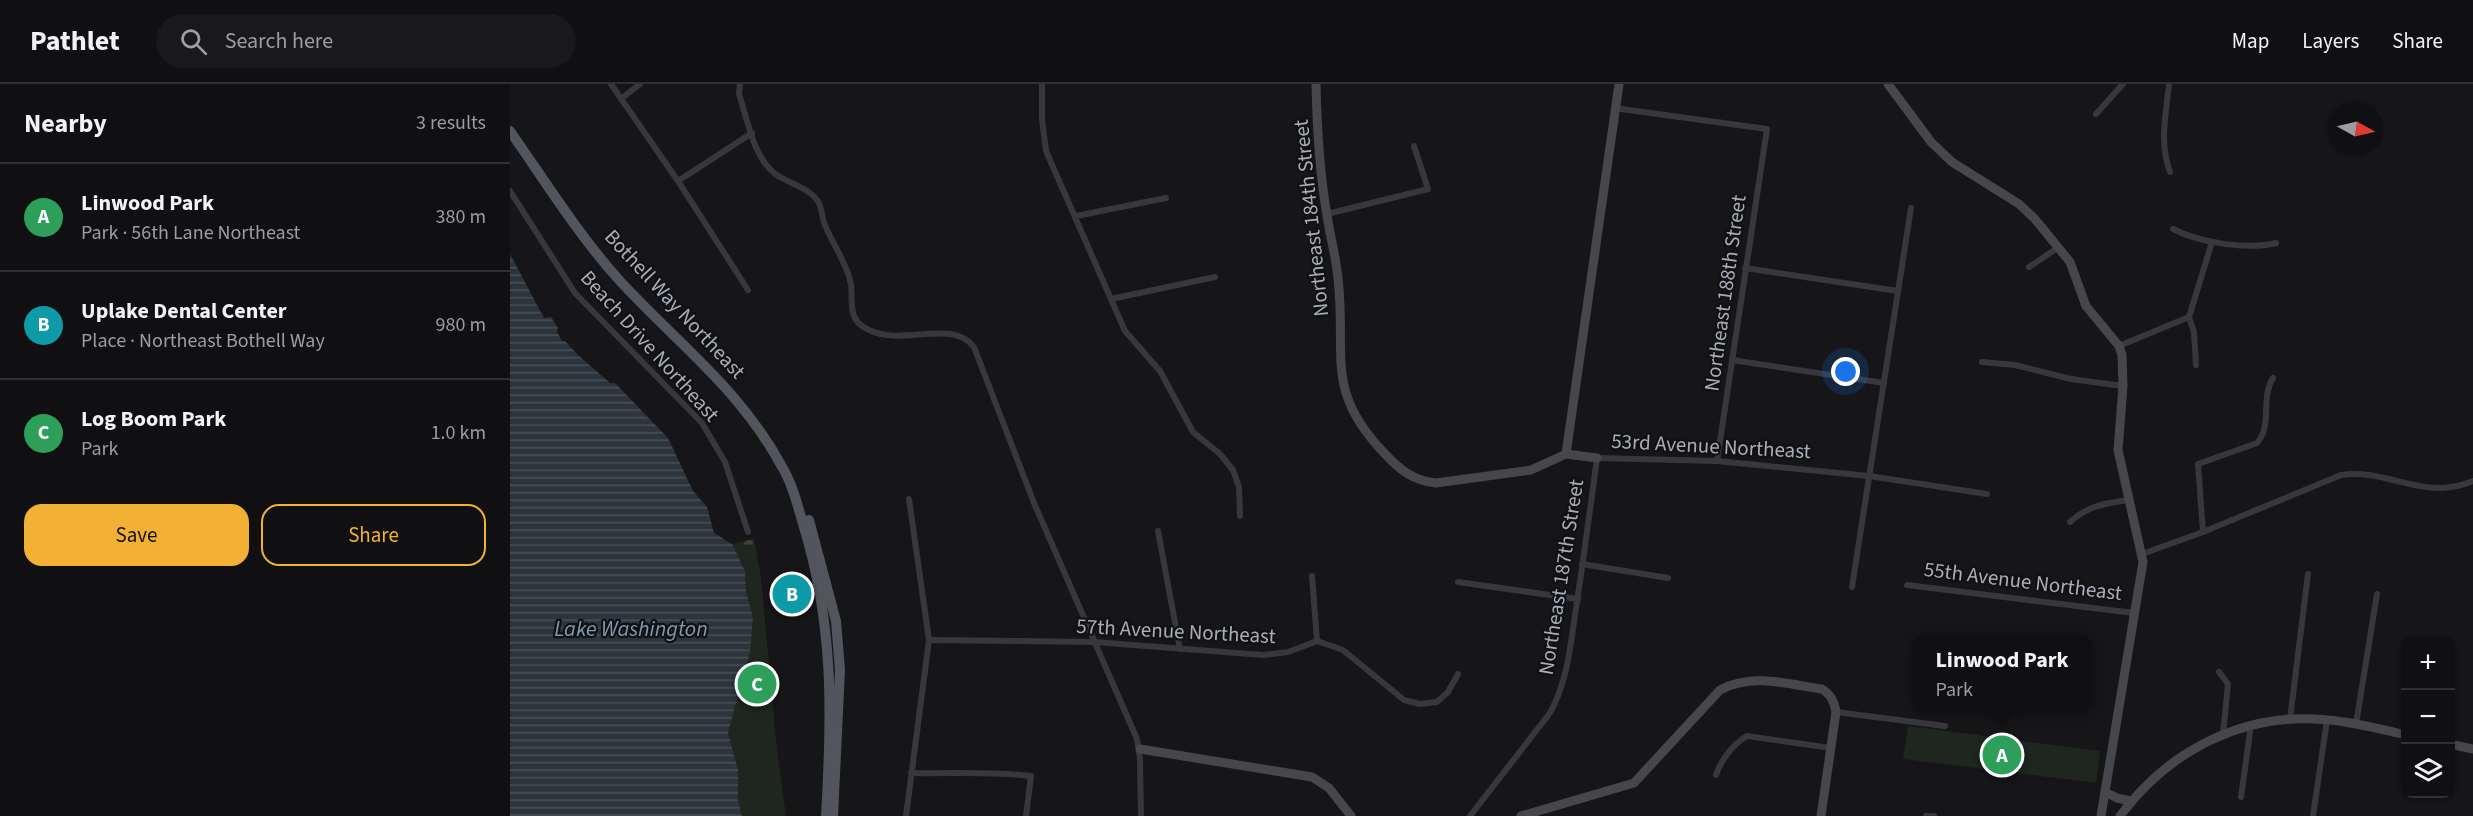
<!DOCTYPE html>
<meta charset="utf-8">
<style>
body{margin:0;font-family:"Source Sans 3",sans-serif;background:#19191b;color:#f1f3f6}
.controls{position:absolute;right:18px;bottom:18px;display:grid;overflow:hidden;border-radius:12px;box-shadow:0 2px 4px #0004}
.controls button{width:54px;height:54px;display:grid;place-items:center;padding:0;border:0;border-bottom:2px solid #303032;background:#101012;color:#f1f3f6;font:30px sans-serif}
.compass{position:absolute;left:1819px;top:18px;width:54px;height:54px;border-radius:50%;background:#101012;box-shadow:0 2px 4px #0004;rotate:98deg}
.you{position:absolute;left:1336px;top:288px;width:21px;height:21px;margin:-15px;border:4px solid #fff;border-radius:50%;background:#1a73e8;box-shadow:0 0 0 9px #1a73e833}
.badge{display:grid;place-items:center;width:39px;height:39px;border-radius:50%;background:#f2b134;color:#fff;font-size:20px;font-weight:700}
.pin{position:absolute;translate:-50% -50%;border:3px solid #fff;box-shadow:0 2px 6px #0006}
.popup{position:absolute;left:1402px;top:551px;width:180px;height:78px;box-sizing:border-box;display:grid;place-content:center;border-radius:12px;background:#101012;filter:drop-shadow(0 2px 4px #0005);font-size:20px;white-space:nowrap;color:#9c9d9f}
.popup b{font-size:22px;color:#f1f3f6}
.popup::after{content:'';position:absolute;left:50%;top:100%;margin-left:-12px;border:12px solid transparent;border-top-color:#101012}
.list{margin:0;padding:0;list-style:none}
h2{display:flex;justify-content:space-between;align-items:center;height:78px;margin:0;padding:0 24px;font-size:26px}
h2 small{font-size:20px;font-weight:400;color:#9c9d9f}
.list li{display:grid;grid-template-columns:39px 1fr auto;gap:18px;align-items:center;box-sizing:border-box;height:108px;padding:0 24px;border-top:2px solid #303032}
.list b{display:block;font-size:22px;white-space:nowrap}
.list p{margin:0;font-size:20px;white-space:nowrap;color:#9c9d9f}
.list em{font-size:20px;font-style:normal;color:#9c9d9f}
.actions{display:flex;gap:12px;padding:18px 24px}
.actions a{flex:1;padding:14px 0;border:2px solid #f2b134;border-radius:18px;text-align:center;font-size:21px;color:#f2b134}
.actions .main{background:#f2b134;color:#111}
.icon{flex:none;width:33px;height:33px;fill:none;stroke:currentColor;stroke-width:2;stroke-linecap:round;stroke-linejoin:round}
.map{position:relative;flex:none;width:1963px;height:732px;overflow:hidden}
header{display:flex;align-items:center;gap:36px;box-sizing:border-box;height:84px;padding:0 30px;background:#101012;border-bottom:2px solid #303032}
header strong{font-size:28px}
nav{display:flex;gap:33px;margin-inline-start:auto;font-size:21px}
.search{width:420px;height:54px;background:#19191b;display:flex;align-items:center;gap:15px;box-sizing:border-box;padding:0 21px;border-radius:33px;color:#9c9d9f;font-size:22px}
main{display:flex}
aside{flex:1;background:#101012}
.map>svg:first-child{display:block}
</style>
<header>
<strong>Pathlet</strong>
<div class="search"><svg class="icon" aria-label="search" viewBox="0 0 24 24"><circle cx="10" cy="10" r="6"/><path d="M15 15l6 6"/></svg>Search here</div>
<nav><a>Map</a><a>Layers</a><a>Share</a></nav>
</header>
<main>
<aside>
<h2>Nearby<small>3 results</small></h2>
<ul class="list">
<li><span class="badge" style="background:#2e9e5b">A</span><div><b>Linwood Park</b><p>Park · 56th Lane Northeast</p></div><em>380 m</em></li>
<li><span class="badge" style="background:#0f9aa8">B</span><div><b>Uplake Dental Center</b><p>Place · Northeast Bothell Way</p></div><em>980 m</em></li>
<li><span class="badge" style="background:#2e9e5b">C</span><div><b>Log Boom Park</b><p>Park</p></div><em>1.0 km</em></li>
</ul>
<div class="actions"><a class="main">Save</a><a>Share</a></div>
</aside>
<div class="map">
<svg width="1963" height="732" viewBox="0 0 1963 732">
<defs>
<pattern id="forest-firs" width="22" height="20" patternUnits="userSpaceOnUse" patternTransform="scale(1.5)"><rect width="22" height="20" fill="#1e261f"/><path d="M5 1l3.5 6h-7zM16 11l3.5 6h-7z" fill="#3c433d"/></pattern>
<pattern id="water-rules" width="6" height="5" patternUnits="userSpaceOnUse" patternTransform="scale(1.5)"><rect width="6" height="5" fill="#2c353c"/><path d="M0 2.5h6" fill="none" stroke="#485056"/></pattern>
</defs>
<rect width="100%" height="100%" fill="#161618"/>
<!-- forest -->
<polygon fill="url(#forest-firs)" points="244,455 247,472 230,478 222,460"/>
<!-- green -->
<g fill="#1e261f">
<polygon points="247,472 251,493 267,666 276,732 232,732 228,716 228,686 218,649 232,598 243,534 236,507 235,487 230,478"/>
<polygon points="1398,642 1590,667 1586,699 1393,675"/>
</g>
<!-- water -->
<polygon fill="url(#water-rules)" points="0,170 34,234 41,233 48,244 47,248 52,257 55,257 68,271 100,299 105,299 158,354 183,407 197,423 204,449 222,460 235,487 236,507 243,534 240,568 218,649 228,686 228,716 232,732 0,732"/>
<g fill="none" stroke-linecap="round" stroke-linejoin="round">
<!-- street -->
<g stroke="#37383d" stroke-width="6">
<polyline points="101,0 168,97 238,206"/>
<path d="M 230,0 L 229,10 C 237,34 243,72 264,89 C 278,100 300,103 309,119 C 312,126 312,134 315,141 C 323,161 337,179 341,200 C 343,215 338,232 352,242 C 387,267 440,232 464,263 L 524,419 L 627,655 L 630,675 L 631,732"/>
<polyline points="532,0 532,35 536,67 615,247 650,287 683,348 710,370 723,386 729,403 730,432"/>
<path d="M 1659,0 C 1656,30 1649,59 1660,88"/>
<polyline points="111,15 130,0"/>
<polyline points="1104,24 1257,45 1207,377"/>
<polyline points="1586,30 1613,0"/>
<polyline points="168,97 242,49"/>
<polyline points="0,107 65,209 192,339 215,378 238,448"/>
<polyline points="817,130 918,105 904,62"/>
<polyline points="566,132 656,114"/>
<path d="M 1663,145 C 1690,159 1738,166 1766,159"/>
<polyline points="1519,183 1549,163"/>
<polyline points="1235,184 1388,207"/>
<polyline points="601,215 705,193"/>
<polyline points="1609,262 1679,233"/>
<polyline points="1222,276 1374,299"/>
<polyline points="1472,278 1505,281 1561,295 1613,302"/>
<polyline points="1686,281 1684,248 1679,233 1702,158"/>
<path d="M 1560,438 C 1577,422 1596,419 1618,416"/>
<polyline points="648,447 670,565"/>
<path d="M 1693,448 L 1688,380 L 1747,359 C 1763,341 1750,314 1763,294"/>
<path d="M 1632,470 L 1693,448 L 1831,391 C 1879,384 1913,418 1963,397"/>
<polyline points="1072,480 1158,494"/>
<polyline points="802,492 807,557"/>
<polyline points="948,498 1068,515"/>
<polyline points="1397,501 1624,529"/>
<polyline points="1342,503 1401,124"/>
<polyline points="419,556 584,558 753,571 778,568 807,557 833,566 894,616 910,620 927,618 938,608 948,590"/>
<polyline points="1931,556 1932,555"/>
<polyline points="1709,588 1718,600 1713,650"/>
<polyline points="1326,628 1435,642"/>
<polyline points="1780,635 1798,490"/>
<polyline points="1846,640 1867,510"/>
<path d="M 401,689 C 441,690 481,687 521,692 L 516,732"/>
<path d="M 1206,691 C 1211,676 1223,660 1237,652 L 1321,664"/>
<polyline points="1731,713 1741,641"/>
<polyline points="396,732 419,556 399,415"/>
<path d="M 960,732 L 1040,629 C 1057,598 1060,565 1065,531 C 1073,479 1080,426 1087,374 L 1207,377 L 1359,392 L 1477,410"/>
<polyline points="1416,732 1424,732"/>
<polyline points="1803,732 1817,636"/>
</g>
<!-- secondary -->
<g stroke="#45474d" stroke-width="9">
<path d="M 806,0 C 807,44 809,87 817,131 C 820,152 826,173 828,194 C 837,273 813,306 876,371 C 890,386 904,397 926,399 L 1021,386 L 1056,370 L 1087,374"/>
<polyline points="1378,0 1421,58 1442,78 1509,120 1525,135 1560,178 1576,222 1609,262 1612,271 1613,302 1608,366 1633,478 1591,732"/>
<polyline points="1056,370 1109,0"/>
<polyline points="1940,660 1963,665"/>
<polyline points="630,665 802,693 819,704 841,732"/>
<polyline points="1595,708 1607,714 1621,717"/>
<path d="M 1011,732 L 1124,699 L 1210,606 C 1242,589 1278,600 1312,605 C 1321,611 1324,617 1326,628 L 1311,732"/>
<path d="M 1610,732 C 1659,666 1735,627 1818,636 C 1844,638 1870,645 1896,651"/>
</g>
<!-- primary -->
<g stroke="#53555c" stroke-width="10">
<path d="M 0,47 C 35,97 69,152 110,197 C 168,260 229,304 271,381 C 282,399 287,419 293,440 C 324,539 322,630 316,732"/>
<polyline points="299,436 326,537 330,586 323,732"/>
</g>
</g>
<g text-anchor="middle" dominant-baseline="central" stroke-width="4.5" stroke-linejoin="round" paint-order="stroke">
<!-- street labels -->
<g font-size="21" fill="#a8adb8" stroke="#111113">
<text transform="translate(801 134) rotate(-96)">Northeast 184th Street</text>
<text transform="translate(1215 209) rotate(-82)">Northeast 188th Street</text>
<text transform="translate(165 220) rotate(47)">Bothell Way Northeast</text>
<text transform="translate(140 262) rotate(48)">Beach Drive Northeast</text>
<text transform="translate(1201 362) rotate(3)">53rd Avenue Northeast</text>
<text transform="translate(1051 493) rotate(-81)">Northeast 187th Street</text>
<text transform="translate(1513 497) rotate(7)">55th Avenue Northeast</text>
<text transform="translate(666 547) rotate(3)">57th Avenue Northeast</text>
</g>
<!-- water labels -->
<g font-size="22" font-style="italic" fill="#7f9bb3" stroke="#111113">
<text x="121" y="545">Lake Washington</text>
</g>
</g>
</svg>
<div class="controls">
<button>+</button>
<button>−</button>
<button><svg class="icon" aria-label="layers" viewBox="0 0 24 24"><path d="M12 4l9 5-9 5-9-5zM3 14l9 5 9-5"/></svg></button>
</div>
<svg class="compass" viewBox="-18 -18 36 36"><path d="M0-13l5 13h-10z" fill="#e53935"/><path d="M0 13l5-13h-10z" fill="#9c9d9f"/></svg>
<div class="you"></div>
<div class="pin badge" style="left:1492px;top:671px;background:#2e9e5b">A</div>
<div class="popup"><b>Linwood Park</b>Park</div>
<div class="pin badge" style="left:282px;top:510px;background:#0f9aa8">B</div>
<div class="pin badge" style="left:247px;top:600px;background:#2e9e5b">C</div>
</div>
</main>
